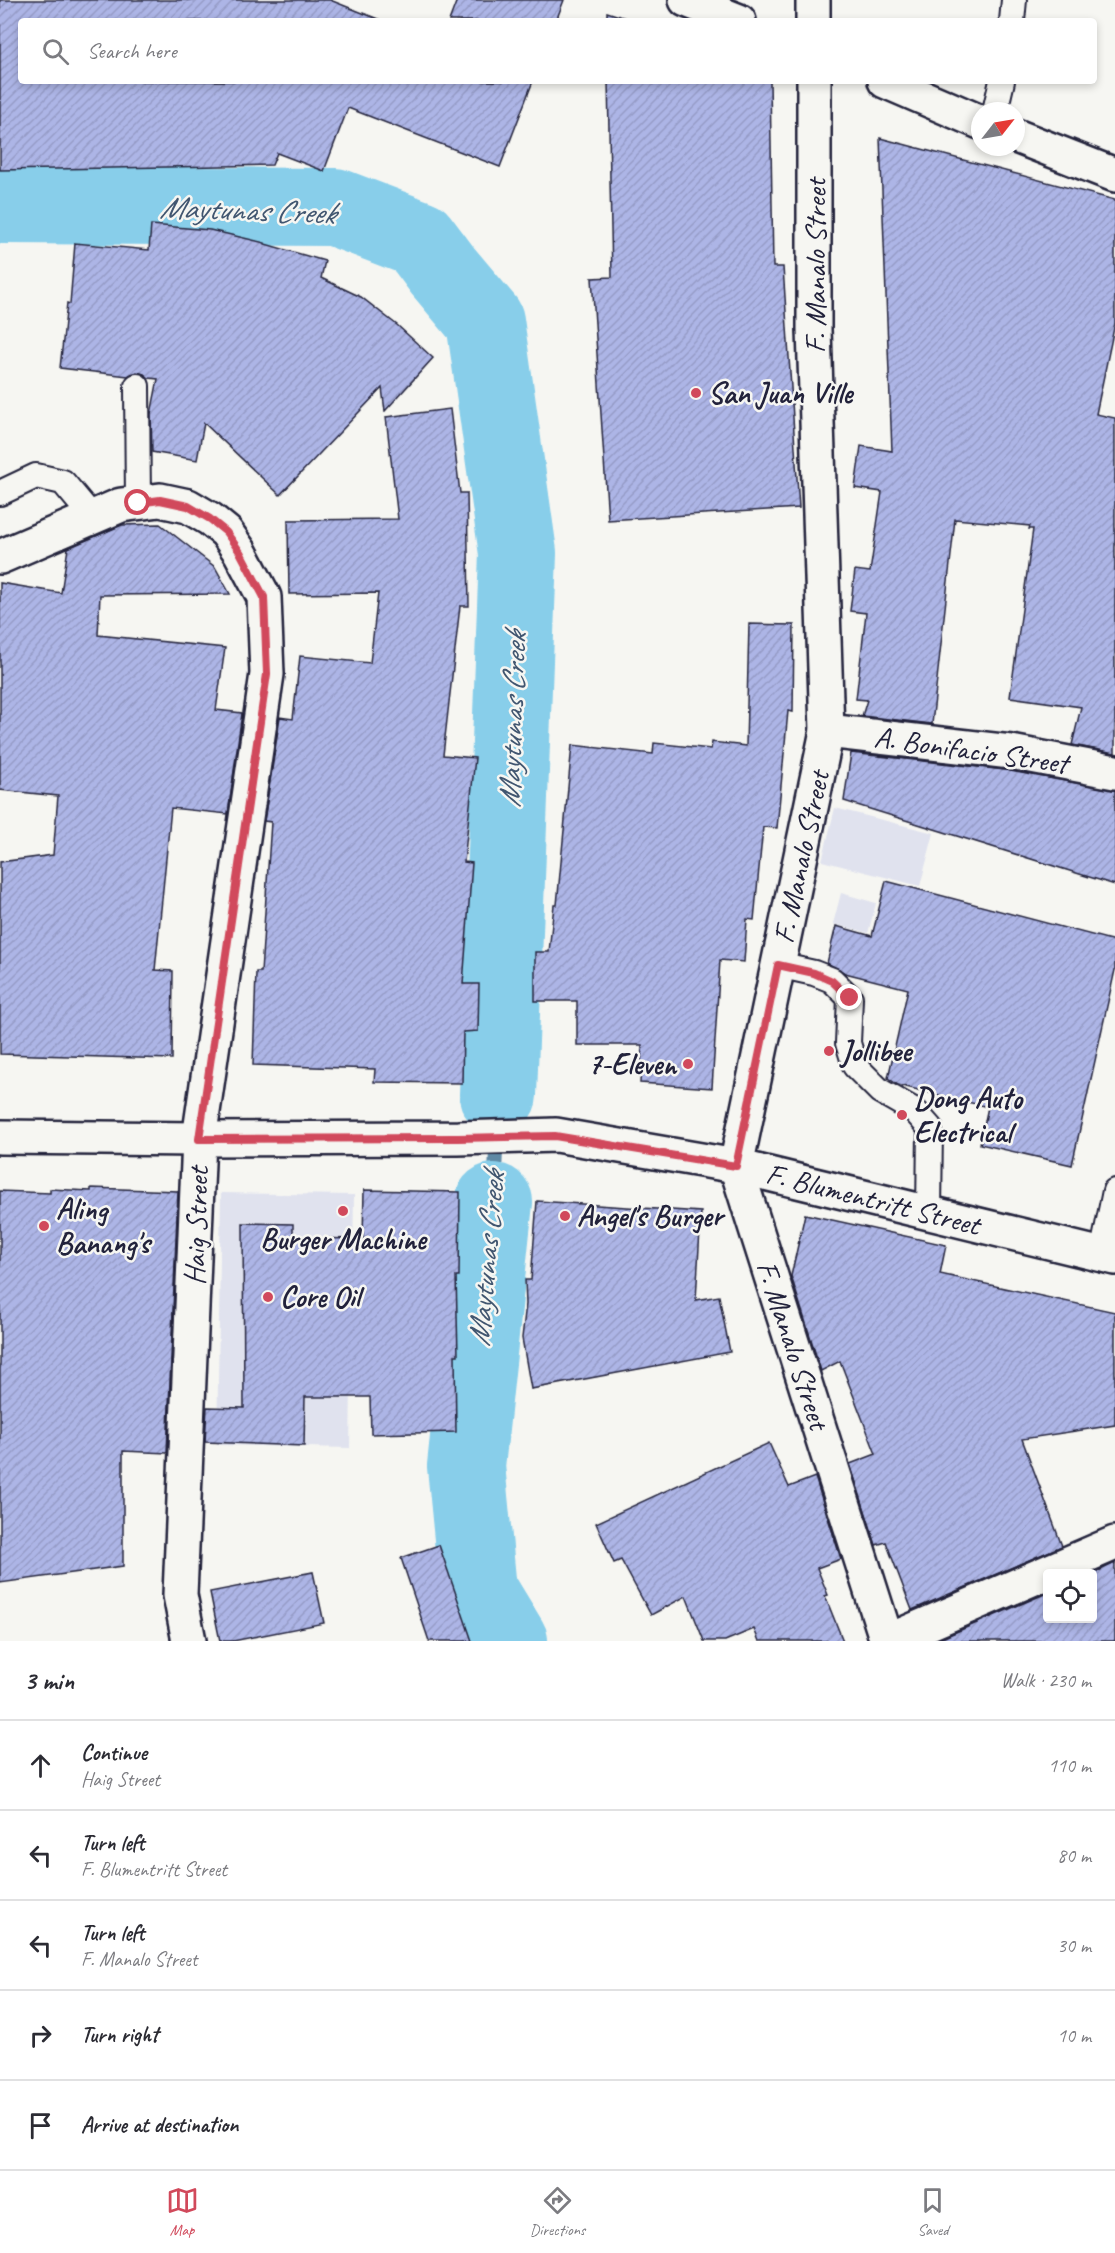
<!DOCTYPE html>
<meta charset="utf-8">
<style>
body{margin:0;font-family:Caveat,sans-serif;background:#f2f2f3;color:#2b2b33}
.controls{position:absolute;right:18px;bottom:18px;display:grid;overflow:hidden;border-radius:6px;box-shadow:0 3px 9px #0003}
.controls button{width:54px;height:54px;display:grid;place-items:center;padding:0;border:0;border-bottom:2px solid #e1e1e2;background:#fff;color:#2b2b33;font:30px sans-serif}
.compass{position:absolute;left:971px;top:102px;width:54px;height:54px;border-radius:50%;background:#fff;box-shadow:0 3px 9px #0003;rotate:59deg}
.stop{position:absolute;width:18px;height:18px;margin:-14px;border:4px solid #d1495b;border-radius:50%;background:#fff}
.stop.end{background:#d1495b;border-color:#fff;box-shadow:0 2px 6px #0008}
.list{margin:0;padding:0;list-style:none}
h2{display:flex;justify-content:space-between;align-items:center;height:78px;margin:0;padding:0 24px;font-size:26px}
h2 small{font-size:20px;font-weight:400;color:#7c7c81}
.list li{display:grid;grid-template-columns:39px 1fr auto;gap:18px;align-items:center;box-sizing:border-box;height:90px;padding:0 24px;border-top:2px solid #e1e1e2}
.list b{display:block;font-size:22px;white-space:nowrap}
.list p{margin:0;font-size:20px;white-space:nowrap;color:#7c7c81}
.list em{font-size:20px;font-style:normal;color:#7c7c81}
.icon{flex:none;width:33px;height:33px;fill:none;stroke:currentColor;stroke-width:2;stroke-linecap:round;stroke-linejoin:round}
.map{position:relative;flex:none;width:1115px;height:1641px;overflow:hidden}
.search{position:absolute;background:#fff;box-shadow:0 3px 9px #0003;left:18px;right:18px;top:18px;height:66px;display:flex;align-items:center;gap:15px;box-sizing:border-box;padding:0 21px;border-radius:6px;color:#7c7c81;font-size:22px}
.sheet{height:528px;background:#fff}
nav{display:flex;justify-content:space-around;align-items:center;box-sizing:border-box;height:84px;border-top:2px solid #e1e1e2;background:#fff;font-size:16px;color:#7c7c81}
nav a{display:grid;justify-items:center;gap:3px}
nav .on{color:#d1495b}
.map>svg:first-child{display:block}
</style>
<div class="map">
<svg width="1115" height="1641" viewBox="0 0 1115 1641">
<defs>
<pattern id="building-hatch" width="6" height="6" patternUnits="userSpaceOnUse" patternTransform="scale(1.5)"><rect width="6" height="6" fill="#adb5e6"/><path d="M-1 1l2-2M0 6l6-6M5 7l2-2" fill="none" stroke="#959bc6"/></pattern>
</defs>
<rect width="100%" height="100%" fill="#f6f6f2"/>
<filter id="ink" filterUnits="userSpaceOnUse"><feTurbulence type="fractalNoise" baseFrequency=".0167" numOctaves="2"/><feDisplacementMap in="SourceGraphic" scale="12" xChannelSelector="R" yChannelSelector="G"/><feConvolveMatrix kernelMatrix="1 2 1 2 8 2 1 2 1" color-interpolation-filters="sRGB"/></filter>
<g filter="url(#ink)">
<!-- built -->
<g fill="#e0e2ee">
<polygon points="835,808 934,833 920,886 822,861"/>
<polygon points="841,893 876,903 868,933 833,924"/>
<polygon points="221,1193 354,1195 350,1448 217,1445"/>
</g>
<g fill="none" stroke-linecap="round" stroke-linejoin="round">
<!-- stream -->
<polyline stroke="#5f89a4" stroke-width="14" points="494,1202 498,1095"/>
<!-- river -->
<g stroke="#88ceea" stroke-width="78">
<polyline points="0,205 335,207 419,239 443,271 485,321 518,553 498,1095"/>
<polyline points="494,1202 466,1466 478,1590 509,1641"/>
</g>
</g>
<!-- building -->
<g fill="url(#building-hatch)" stroke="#22223b" stroke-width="1.5">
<polygon points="0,0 330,0 383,21 21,21 21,81 533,81 500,167 348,108 324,171 277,153 272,165 0,170"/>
<polygon points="457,0 564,0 556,21 449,21"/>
<polygon points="607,12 635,21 607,21"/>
<polygon points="608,81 770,81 773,267 783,267 799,508 608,520 592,278 612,277"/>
<polygon points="880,138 1115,200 1115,323 1096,414 1115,418 1115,753 1072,745 1081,707 1010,697 1033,529 1029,529 1030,526 955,519 932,724 862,716 867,700 856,699 866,613 850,611 855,570 870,572 882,492 855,488 861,446 892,451"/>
<polygon points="151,225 210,230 265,243 265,244 325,261 321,278 361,297 397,325 433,358 385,411 382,388 280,495 204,423 197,460 152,452 151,414 158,379 149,378 144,374 137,372 128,376 60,368 67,303 70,304 75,243 149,250"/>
<polygon points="450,409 460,493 467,493 469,606 460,606 443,755 475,758 464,862 472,863 463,984 479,984 478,1031 463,1032 462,1083 374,1082 375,1069 253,1065 256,972 261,972 271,822 264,821 280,717 293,719 300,656 370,663 378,593 289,594 288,520 398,519 386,417"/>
<polygon points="160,524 215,567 230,594 100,595 98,635 225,648 216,710 242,713 228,814 171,808 155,970 173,971 172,1059 0,1054 0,862 53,855 58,796 0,790 0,583 61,593 68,548 122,525"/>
<polygon points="749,624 794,625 793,712 788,711 777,828 763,827 754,920 747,919 744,962 720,960 712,1088 640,1083 642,1045 577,1045 577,1001 535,1001 535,952 549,952 554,905 557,905 572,745 653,754 654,743 711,749 712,742 746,746"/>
<polygon points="851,753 1005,770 1115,790 1115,885 844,801"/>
<polygon points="886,881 1115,941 1115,970 1072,1165 980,1144 988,1107 898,1085 888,1078 908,989 845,973 827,963 836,926 872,936"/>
<polygon points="91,1188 178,1191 167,1453 123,1451 123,1566 0,1583 0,1191 50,1193 50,1189 91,1191"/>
<polygon points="364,1190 460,1192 459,1276 456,1276 458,1355 455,1355 456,1432 371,1434 370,1397 305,1397 304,1446 205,1442 207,1407 244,1408 243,1223 293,1224 293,1238 363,1239"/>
<polygon points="537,1201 701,1212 696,1300 719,1296 730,1352 531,1389 522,1338 526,1304 525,1280 531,1280"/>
<polygon points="805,1214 946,1245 940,1274 1115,1312 1115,1425 1022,1439 1062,1546 912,1610 886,1542 876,1545 850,1464 876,1454 840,1361 821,1371 791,1276"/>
<polygon points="769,1443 789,1487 815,1477 841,1559 817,1568 828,1595 825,1596 843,1641 759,1641 754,1629 725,1641 704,1641 686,1596 651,1615 621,1560 614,1563 596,1523"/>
<polygon points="439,1545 472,1641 429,1641 401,1558"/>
<polygon points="1115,1563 1115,1641 935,1641 1047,1593 1047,1618 1092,1618 1092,1574"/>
<polygon points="313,1572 324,1623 233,1641 220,1641 210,1592"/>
</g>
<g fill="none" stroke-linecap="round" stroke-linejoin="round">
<defs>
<g id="lane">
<polyline points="1012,21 1014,0"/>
<polyline points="995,111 1002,81"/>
<polyline points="137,386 138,503"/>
<polyline points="0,493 36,476 63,482 93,518"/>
<polyline points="778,965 814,973 832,980 850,998 848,1043 855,1066 880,1091 915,1111 930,1128 929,1213"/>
<polyline points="1102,1255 1115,1191"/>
</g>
<g id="street">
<polyline points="686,0 739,21"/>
<polyline points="885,81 980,122"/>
<polyline points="1016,136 1115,175"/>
<polyline points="0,557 121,505 160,500 188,506 210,519 226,532 240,552 264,597 267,674 199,1139"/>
<polyline points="827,731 1011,752 1115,772"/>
<polyline points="888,1641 1115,1543"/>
</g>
<g id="secondary">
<polyline points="813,0 813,21"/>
<polyline points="814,81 814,329 827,731 736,1166 887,1641"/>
<polyline points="0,1137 199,1139 458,1138 556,1135 736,1166 1115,1258"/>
<polyline points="189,1641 180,1595 199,1139"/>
</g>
</defs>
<!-- lane casing -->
<use href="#lane" stroke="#22223b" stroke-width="28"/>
<!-- street casing -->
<use href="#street" stroke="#22223b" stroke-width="38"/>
<!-- secondary casing -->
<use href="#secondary" stroke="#22223b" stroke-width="38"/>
<!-- lane -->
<use href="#lane" stroke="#f6f6f2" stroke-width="24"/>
<!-- street -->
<use href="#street" stroke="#f6f6f2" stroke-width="33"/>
<!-- secondary -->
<use href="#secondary" stroke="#f6f6f2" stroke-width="33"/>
</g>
</g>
<g fill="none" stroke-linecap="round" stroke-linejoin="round" filter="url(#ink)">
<!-- route -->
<polyline stroke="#d1495b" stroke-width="8" points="138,503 160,500 188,506 210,519 226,532 240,552 264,597 267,674 199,1139 458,1138 555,1136 736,1166 778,965 814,973 832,981 850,998"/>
</g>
<!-- markers -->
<g fill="#d1495b" stroke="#f6f6f2" stroke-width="2">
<circle cx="696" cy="393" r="6"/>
<circle cx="829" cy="1051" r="6"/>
<circle cx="688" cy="1064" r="6"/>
<circle cx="902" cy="1115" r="6"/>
<circle cx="343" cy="1211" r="6"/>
<circle cx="565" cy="1216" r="6"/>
<circle cx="44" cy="1226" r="6"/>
<circle cx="268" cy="1297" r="6"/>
</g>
<g text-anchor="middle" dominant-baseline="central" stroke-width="5" stroke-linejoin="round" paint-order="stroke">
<!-- street labels -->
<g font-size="30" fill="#22223b" stroke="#f6f6f2">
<text transform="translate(815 266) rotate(-90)">F. Manalo Street</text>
<text transform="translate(971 750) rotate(8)">A. Bonifacio Street</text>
<text transform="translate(801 857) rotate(-78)">F. Manalo Street</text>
<text transform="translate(873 1199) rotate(14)">F. Blumentritt Street</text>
<text transform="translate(196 1226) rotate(-88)">Haig Street</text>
<text transform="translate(793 1345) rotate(72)">F. Manalo Street</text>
</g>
<!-- poi labels -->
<g font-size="30" font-weight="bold" fill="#22223b" stroke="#f6f6f2" text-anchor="start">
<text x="708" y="393">San Juan Ville</text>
<text x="841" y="1051">Jollibee</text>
<text x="676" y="1064" text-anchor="end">7-Eleven</text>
<text x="914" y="1098">Dong Auto<tspan x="914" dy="34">Electrical</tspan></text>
<text x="56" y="1209">Aling<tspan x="56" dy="34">Banang's</tspan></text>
<text x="577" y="1216">Angel's Burger</text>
<text x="343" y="1239" text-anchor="middle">Burger Machine</text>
<text x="280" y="1297">Core Oil</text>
</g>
<!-- water labels -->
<g font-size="32" font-style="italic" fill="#415670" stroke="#f6f6f2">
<text transform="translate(247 210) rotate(2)">Maytunas Creek</text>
<text transform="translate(512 720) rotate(-88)">Maytunas Creek</text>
<text transform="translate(486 1259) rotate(-85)">Maytunas Creek</text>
</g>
</g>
</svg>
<div class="controls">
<button><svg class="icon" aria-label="locate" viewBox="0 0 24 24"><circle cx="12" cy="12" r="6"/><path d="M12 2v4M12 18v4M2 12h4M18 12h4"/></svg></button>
</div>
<svg class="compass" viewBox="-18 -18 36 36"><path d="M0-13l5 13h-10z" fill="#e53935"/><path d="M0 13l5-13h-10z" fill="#7c7c81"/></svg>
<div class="stop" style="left:138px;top:503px"></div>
<div class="stop end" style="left:850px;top:998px"></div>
<div class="search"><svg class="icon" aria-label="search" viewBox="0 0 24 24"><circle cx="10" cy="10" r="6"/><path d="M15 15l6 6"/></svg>Search here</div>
</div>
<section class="sheet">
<h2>3 min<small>Walk · 230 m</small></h2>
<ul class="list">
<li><svg class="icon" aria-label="ahead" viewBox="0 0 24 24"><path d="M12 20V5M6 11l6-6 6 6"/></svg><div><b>Continue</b><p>Haig Street</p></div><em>110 m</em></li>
<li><svg class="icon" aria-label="left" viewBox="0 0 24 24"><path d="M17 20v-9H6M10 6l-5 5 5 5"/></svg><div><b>Turn left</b><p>F. Blumentritt Street</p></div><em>80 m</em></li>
<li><svg class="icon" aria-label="left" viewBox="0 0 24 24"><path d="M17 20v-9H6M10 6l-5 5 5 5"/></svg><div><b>Turn left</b><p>F. Manalo Street</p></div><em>30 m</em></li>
<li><svg class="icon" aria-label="right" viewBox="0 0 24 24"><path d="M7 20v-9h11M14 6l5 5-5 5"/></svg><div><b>Turn right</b></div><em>10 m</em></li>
<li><svg class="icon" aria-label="arrive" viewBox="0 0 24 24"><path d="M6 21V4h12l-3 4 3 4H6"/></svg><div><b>Arrive at destination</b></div></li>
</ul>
</section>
<nav>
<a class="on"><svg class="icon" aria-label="map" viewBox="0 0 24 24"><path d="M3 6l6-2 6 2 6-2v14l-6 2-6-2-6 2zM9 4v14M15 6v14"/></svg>Map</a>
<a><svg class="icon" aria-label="directions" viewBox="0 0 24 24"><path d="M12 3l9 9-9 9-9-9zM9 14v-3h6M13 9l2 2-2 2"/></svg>Directions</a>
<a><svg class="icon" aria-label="saved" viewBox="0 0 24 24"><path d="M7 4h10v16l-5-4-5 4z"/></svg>Saved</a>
</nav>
